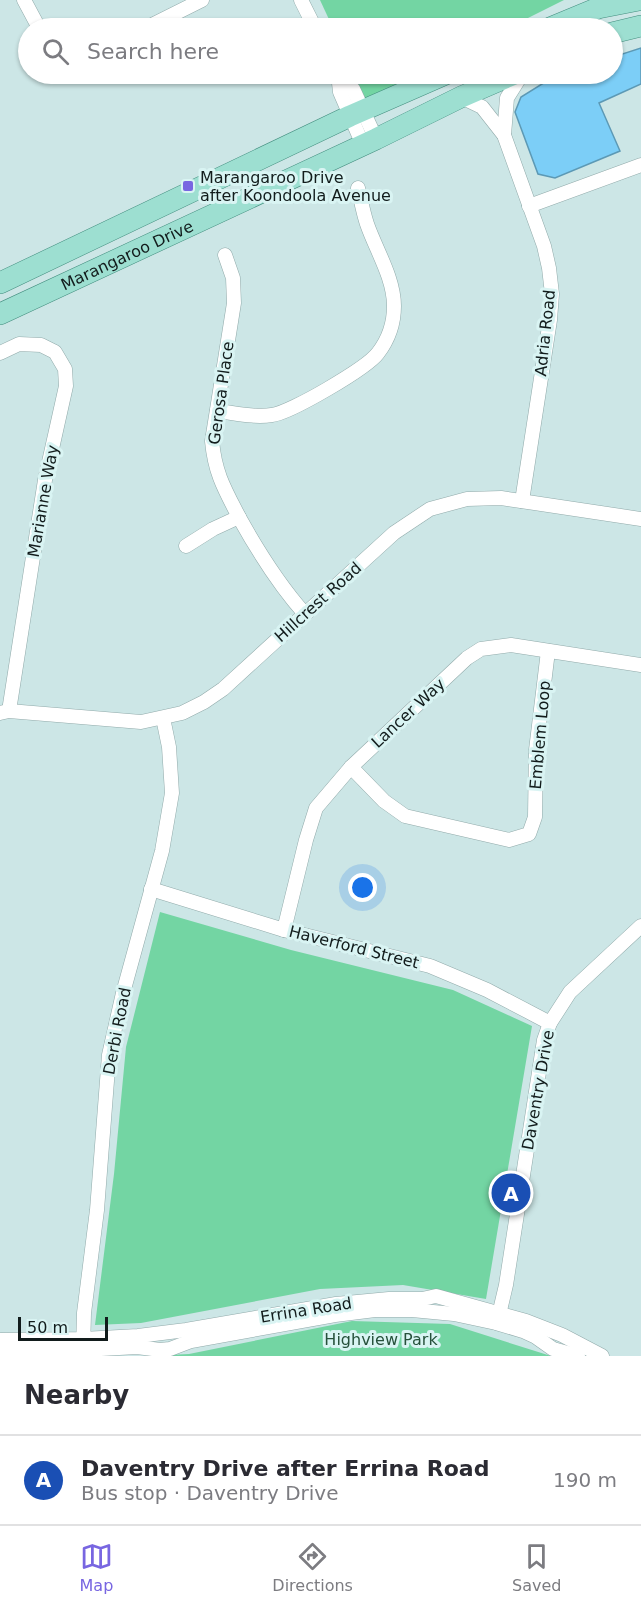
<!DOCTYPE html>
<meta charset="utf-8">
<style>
body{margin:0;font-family:"DejaVu Sans",sans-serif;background:#f2f2f3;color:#2b2b33}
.scale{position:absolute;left:18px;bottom:15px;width:90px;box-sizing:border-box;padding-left:6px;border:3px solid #121c1c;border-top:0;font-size:16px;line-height:21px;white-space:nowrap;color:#121c1c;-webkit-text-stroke:4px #d9f4f3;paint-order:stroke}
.you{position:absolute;left:363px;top:888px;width:21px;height:21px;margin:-15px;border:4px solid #fff;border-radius:50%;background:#1a73e8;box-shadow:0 0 0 9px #1a73e833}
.badge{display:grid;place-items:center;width:39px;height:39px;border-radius:50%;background:#7866e1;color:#fff;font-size:20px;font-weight:700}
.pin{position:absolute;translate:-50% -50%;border:3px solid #fff;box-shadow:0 2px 6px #0006}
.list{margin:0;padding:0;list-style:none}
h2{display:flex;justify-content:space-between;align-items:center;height:78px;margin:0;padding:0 24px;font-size:26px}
h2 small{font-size:20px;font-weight:400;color:#7c7c81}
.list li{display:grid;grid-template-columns:39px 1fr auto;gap:18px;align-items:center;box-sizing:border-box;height:90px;padding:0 24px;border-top:2px solid #e1e1e2}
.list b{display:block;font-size:22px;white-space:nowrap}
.list p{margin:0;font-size:20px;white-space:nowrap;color:#7c7c81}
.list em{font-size:20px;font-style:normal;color:#7c7c81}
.icon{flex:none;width:33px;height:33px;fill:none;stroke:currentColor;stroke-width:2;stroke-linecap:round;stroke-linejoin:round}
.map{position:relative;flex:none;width:641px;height:1356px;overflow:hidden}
.search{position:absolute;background:#fff;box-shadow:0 2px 4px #0004;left:18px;right:18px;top:18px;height:66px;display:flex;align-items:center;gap:15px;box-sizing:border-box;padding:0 21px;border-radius:33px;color:#7c7c81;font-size:22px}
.sheet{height:168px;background:#fff}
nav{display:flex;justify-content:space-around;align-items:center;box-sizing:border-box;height:84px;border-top:2px solid #e1e1e2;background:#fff;font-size:16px;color:#7c7c81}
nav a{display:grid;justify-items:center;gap:3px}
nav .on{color:#7866e1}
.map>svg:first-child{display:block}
</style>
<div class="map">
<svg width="641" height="1356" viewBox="0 0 641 1356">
<rect width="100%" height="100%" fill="#cce6e6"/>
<!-- green -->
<g fill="#73d5a3">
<polygon points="320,0 564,0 508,28 333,28"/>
<polygon points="353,74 419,74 365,101"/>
<polygon points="160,912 291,950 453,990 532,1026 486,1299 403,1285 320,1289 141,1323 95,1325 114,1174 126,1047"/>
<polygon points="352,1321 450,1324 551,1356 148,1356 189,1354"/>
</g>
<!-- water -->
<polygon fill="#7ccef7" stroke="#5c99b5" stroke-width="1.5" points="641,48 641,84 599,103 620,151 555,178 538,174 515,112 521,97 558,74 612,74 613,57"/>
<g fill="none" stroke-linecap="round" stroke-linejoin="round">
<defs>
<g id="minor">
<polyline points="24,0 39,28"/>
<polyline points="301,0 315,28"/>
<polyline points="146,28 202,0"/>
<polyline points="337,74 353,89 376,139"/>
<polyline points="338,74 340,92 363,145"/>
<polyline points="461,97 482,107 504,135 544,246 549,268 552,294 550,320 522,501"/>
<polyline points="504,135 507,98 522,74"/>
<polyline points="529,206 641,165"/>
<path d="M 225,255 L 233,278 L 234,303 L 212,441 C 215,474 225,490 240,519 C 259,553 279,585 305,614"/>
<polyline points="0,353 19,344 41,345 55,352 65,369 66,386 45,480 9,711"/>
<path d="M 217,411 C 235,413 254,418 272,415 C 290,413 367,368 378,353 C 388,340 394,323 394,306 C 394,278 376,250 367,224 C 363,212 361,200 358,188"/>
<polyline points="186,546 213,529 239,517"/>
<polyline points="0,713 9,711 141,722 182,713 204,702 223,689 394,533 430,509 467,499 501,498 641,519"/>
<polyline points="351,767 384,801 405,816 509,840 529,834 535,817 536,750 548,651"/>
<polyline points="151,889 284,930 430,966 487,990 550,1023"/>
<polyline points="284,930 306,840 316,808 351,767 467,658 481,649 511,645 641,665"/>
<polyline points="497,1323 506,1285 544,1040 550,1023 570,992 641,926"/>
<polyline points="0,1340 83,1339 138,1336 186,1330 336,1304 389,1299 422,1299 436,1296 526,1321 562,1335 602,1356"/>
<polyline points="83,1350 84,1313 97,1210 109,1055 123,993 162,851 172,793 169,747 163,718"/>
<polyline points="0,1351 83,1350 137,1347 160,1350 170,1349 191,1341 335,1315 375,1310 412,1310 454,1314 496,1323 523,1331 536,1337 553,1349 578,1356"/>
</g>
<g id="primary">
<polyline points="550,28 598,8 639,0"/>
<polyline points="612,33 641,26"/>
<polyline points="0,283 350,116 446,74"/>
<path id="s1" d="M 0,314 L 376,139 L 461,97 L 514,74"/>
</g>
</defs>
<!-- minor casing -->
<use href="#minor" stroke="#91aaaa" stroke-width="15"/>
<!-- primary casing -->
<use href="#primary" stroke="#428d7e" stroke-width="22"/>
<!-- minor -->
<use href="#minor" stroke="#fff" stroke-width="14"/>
<!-- primary -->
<use href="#primary" stroke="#9ddfd1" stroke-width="21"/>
</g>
<!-- markers -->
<rect fill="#7866e1" stroke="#d9f4f3" stroke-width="2" x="182" y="180" width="12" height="12" rx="3"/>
<g text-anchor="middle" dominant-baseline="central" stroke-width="6" stroke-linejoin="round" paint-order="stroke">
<!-- poi labels -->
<g font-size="16" fill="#121c1c" stroke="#d9f4f3" text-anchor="start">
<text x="200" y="177">Marangaroo Drive<tspan x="200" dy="18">after Koondoola Avenue</tspan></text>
</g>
<!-- street labels -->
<g font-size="16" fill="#121c1c" stroke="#d9f4f3">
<text stroke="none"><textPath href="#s1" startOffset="140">Marangaroo Drive</textPath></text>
<text transform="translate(545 333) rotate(-84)">Adria Road</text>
<text transform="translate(221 393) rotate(-82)">Gerosa Place</text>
<text transform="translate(43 501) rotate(-80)">Marianne Way</text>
<text transform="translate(318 602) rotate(-42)">Hillcrest Road</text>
<text transform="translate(408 713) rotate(-43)">Lancer Way</text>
<text transform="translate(540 735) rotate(-85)">Emblem Loop</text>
<text transform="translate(354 947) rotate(14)">Haverford Street</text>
<text transform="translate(117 1031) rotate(-79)">Derbi Road</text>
<text transform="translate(538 1090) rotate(-80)">Daventry Drive</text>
<text transform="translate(306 1310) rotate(-9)">Errina Road</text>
</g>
<!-- park labels -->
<g font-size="16" fill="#26513b" stroke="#d9f4f3">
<text x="381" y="1339">Highview Park</text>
</g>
</g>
</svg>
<div class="scale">50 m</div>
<div class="you"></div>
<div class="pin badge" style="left:511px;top:1193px;background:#1a4fb4">A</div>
<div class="search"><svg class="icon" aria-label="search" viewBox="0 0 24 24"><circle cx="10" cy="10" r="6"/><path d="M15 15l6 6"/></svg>Search here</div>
</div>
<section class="sheet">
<h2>Nearby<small></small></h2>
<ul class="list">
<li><span class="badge" style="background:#1a4fb4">A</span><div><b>Daventry Drive after Errina Road</b><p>Bus stop · Daventry Drive</p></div><em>190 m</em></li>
</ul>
</section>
<nav>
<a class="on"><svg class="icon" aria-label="map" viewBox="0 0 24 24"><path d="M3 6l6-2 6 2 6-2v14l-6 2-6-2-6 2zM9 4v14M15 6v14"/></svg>Map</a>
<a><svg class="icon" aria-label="directions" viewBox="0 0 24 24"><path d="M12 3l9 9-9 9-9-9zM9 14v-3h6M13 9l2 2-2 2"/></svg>Directions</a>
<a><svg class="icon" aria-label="saved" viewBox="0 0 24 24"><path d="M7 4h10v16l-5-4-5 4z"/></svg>Saved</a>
</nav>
